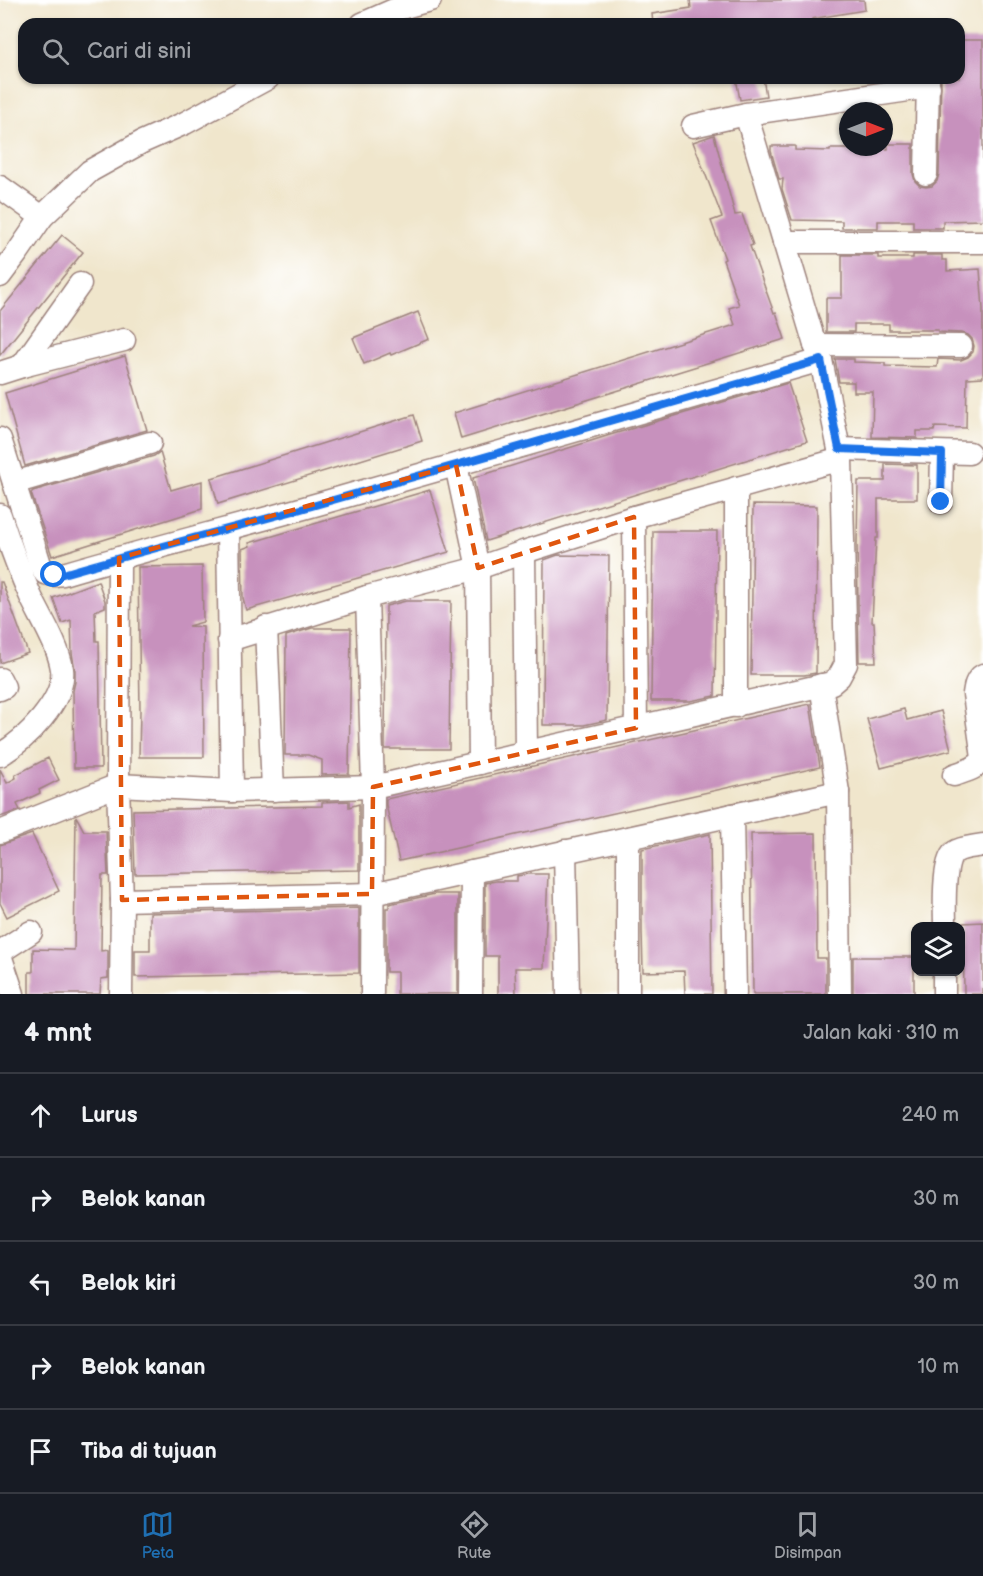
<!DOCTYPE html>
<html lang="id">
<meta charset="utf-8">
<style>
body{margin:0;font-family:"Balsamiq Sans",sans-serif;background:#20242c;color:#f1f3f6}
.controls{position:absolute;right:18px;bottom:18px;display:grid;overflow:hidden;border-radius:12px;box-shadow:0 2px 4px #0004}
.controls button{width:54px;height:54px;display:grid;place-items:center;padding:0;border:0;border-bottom:2px solid #363941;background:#171b24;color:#f1f3f6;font:30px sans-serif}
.compass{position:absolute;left:839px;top:102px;width:54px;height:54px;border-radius:50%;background:#171b24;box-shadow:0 2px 4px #0004;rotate:90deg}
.stop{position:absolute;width:18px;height:18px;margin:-14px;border:4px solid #1a73e8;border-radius:50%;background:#fff}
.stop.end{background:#1a73e8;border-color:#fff;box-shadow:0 2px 6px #0008}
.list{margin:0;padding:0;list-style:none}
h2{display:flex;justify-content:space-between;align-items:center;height:78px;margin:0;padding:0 24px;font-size:26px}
h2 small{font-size:20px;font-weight:400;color:#9ea1a6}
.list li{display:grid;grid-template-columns:39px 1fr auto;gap:18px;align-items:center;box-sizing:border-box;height:84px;padding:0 24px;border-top:2px solid #363941}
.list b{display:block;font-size:22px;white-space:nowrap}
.list em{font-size:20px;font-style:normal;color:#9ea1a6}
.icon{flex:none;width:33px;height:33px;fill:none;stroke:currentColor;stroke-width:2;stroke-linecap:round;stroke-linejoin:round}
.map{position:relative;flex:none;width:983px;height:994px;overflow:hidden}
.search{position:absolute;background:#171b24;box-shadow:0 2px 4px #0004;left:18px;right:18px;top:18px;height:66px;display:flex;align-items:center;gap:15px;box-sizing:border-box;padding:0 21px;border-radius:18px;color:#9ea1a6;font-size:22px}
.sheet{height:498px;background:#171b24}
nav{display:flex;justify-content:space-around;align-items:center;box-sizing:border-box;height:84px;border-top:2px solid #363941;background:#171b24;font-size:16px;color:#9ea1a6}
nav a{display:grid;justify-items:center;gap:3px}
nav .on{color:#1f6fb2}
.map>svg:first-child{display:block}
</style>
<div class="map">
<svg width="983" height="994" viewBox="0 0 983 994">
<rect width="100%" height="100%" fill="#fff"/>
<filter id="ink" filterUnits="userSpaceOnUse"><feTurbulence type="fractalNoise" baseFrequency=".0167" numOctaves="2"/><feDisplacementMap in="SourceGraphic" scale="12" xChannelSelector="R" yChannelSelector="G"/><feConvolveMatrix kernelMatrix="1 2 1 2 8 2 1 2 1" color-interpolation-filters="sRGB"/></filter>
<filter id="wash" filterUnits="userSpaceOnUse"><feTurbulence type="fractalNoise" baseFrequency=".008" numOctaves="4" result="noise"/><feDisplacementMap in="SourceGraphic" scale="24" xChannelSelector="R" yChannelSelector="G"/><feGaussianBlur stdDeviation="1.35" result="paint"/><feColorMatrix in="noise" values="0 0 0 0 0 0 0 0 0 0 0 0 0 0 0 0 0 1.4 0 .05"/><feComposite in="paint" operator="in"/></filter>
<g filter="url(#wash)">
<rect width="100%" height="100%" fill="#f0e6cc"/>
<g id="blocks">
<!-- building -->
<g fill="#c791bd">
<polygon points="690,0 864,0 865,10 812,19 812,24 653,24 652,14 691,8"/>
<polygon points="959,40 983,40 983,220 943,221 943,228 913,228 913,221 878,221 878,228 842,228 842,221 792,220 782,189 783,179 779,179 771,151 771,146 795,146 795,150 830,151 830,149 888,149 888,144 913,144 913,174 915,181 920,186 926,187 932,186 937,181 939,174 941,78 959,78"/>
<polygon points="736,78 763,78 766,96 740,100"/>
<polygon points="714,135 735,215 742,214 753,245 750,246 774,313 776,312 785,339 461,439 454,413 735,325 729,308 739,305 723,260 725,259 711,221 722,217 693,142"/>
<polygon points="62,235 83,252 0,355 0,311"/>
<polygon points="842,255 878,255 878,258 913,258 913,255 942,255 942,260 947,260 947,271 980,269 983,309 983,377 967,378 966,428 935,427 934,431 917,431 917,438 872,437 873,392 854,392 854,382 839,382 835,359 854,359 854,362 885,363 885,366 937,367 938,359 961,360 968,357 973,352 974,346 972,339 968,335 962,333 938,332 938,330 889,330 889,324 854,324 854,332 826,332 826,298 842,298"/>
<polygon points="418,312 429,339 391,355 390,353 364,364 353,338"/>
<polygon points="125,356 147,430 25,466 5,393"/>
<polygon points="788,383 807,441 486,541 473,478 610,435"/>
<polygon points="414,415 422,441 218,504 211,478 212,478"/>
<polygon points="160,452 171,490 202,481 202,509 52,556 31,493 33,491 154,456"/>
<polygon points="885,464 917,465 917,499 878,499 878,538 876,538 872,622 874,622 876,662 859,662 857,544 858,481 885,481"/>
<polygon points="430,490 449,552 246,610 243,598 242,549 250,546 249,543"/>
<polygon points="753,505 817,506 816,673 804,675 751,675"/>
<polygon points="653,531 717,531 715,696 690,701 651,701"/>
<polygon points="558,555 609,556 607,720 584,725 543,725 544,560"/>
<polygon points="202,566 203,622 188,626 203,627 204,757 139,757 140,711 138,567"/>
<polygon points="98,581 105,601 105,607 95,611 96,641 99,641 101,768 74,768 73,691 75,682 75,670 72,653 71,620 62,623 53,598"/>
<polygon points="0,582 2,582 28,653 0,663"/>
<polygon points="406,601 451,601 449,749 385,749 386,606"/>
<polygon points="312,628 351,628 349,774 322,775 322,760 308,755 285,755 286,636"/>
<polygon points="810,704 820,767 399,861 386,805 386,799"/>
<polygon points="904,709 907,720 941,711 951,750 881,768 867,719"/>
<polygon points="48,758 59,780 39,790 40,793 17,804 20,810 0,817 0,769 7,783 16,778 15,775"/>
<polygon points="349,801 349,807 359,804 359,870 135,874 133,810 322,806 322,802"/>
<polygon points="76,816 84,831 106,831 108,875 102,875 101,951 108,950 108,978 101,979 100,994 29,994 29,972 33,972 33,949 74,950"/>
<polygon points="816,833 817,958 826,958 826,994 753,994 751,834"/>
<polygon points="32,834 59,891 7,917 0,903 0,845"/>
<polygon points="710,834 712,994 685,994 684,971 643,972 642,932 642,849"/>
<polygon points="529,874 548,874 544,968 515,968 516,994 498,994 498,956 485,956 485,883 496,881 517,881 517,876"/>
<polygon points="435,894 458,894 458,994 397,994 397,972 386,972 386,908 389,908 389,904"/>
<polygon points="359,908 359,973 135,977 135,950 150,950 150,913"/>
<polygon points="983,922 983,994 964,994 963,923"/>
<rect x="853" y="957" width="61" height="37"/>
</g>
</g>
</g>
<g filter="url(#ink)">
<use href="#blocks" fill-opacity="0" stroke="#9d827c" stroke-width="1.5"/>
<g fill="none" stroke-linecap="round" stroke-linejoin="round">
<defs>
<g id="minor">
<polyline points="362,24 394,10 430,0"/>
<polyline points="693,126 746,114 929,87"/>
<polyline points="926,174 928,78"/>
<polyline points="0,187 42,217"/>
<polyline points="784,242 983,242"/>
<polyline points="0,276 18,252 42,217 90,171 142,142 185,123 268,78"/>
<polyline points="815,345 961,346"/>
<polyline points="22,366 80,284"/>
<polyline points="0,373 22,366 124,340"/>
<path d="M 0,439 L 40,564 L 45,573 L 54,575 L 63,574 C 151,548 241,526 329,501 C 494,455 657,407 821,360"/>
<polyline points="839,449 969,453"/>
<polyline points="456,465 478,568 480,763"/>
<polyline points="14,483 150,443"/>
<polyline points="941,502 942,453"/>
<path d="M 0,515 C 9,543 19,570 31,597 C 41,618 59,647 62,669 C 66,701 25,740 0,755"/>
<polyline points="634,517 636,728"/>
<polyline points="228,529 232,791"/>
<polyline points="524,552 526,753"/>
<polyline points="119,558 118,785 122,900 121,994"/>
<polyline points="367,597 373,787 372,994"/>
<polyline points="266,627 273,790"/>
<polyline points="229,640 367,597 478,568 524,552 634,517 841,459"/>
<polyline points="0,679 4,687 0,689"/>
<polyline points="821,685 838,792"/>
<polyline points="736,706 736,488"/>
<path d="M 954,775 C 965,771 978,769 983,758 L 974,694 C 975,687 976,679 983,675"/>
<polyline points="732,815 735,994"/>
<polyline points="0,832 118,785 232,791 373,787 832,683 839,677 846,664 841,459 821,360 815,345 746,114"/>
<polyline points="628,838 628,994"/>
<polyline points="565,851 568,994"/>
<polyline points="122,900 372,894 838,792 840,994"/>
<path d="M 945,927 C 945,912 942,859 955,852 C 962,847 974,847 983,845"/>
<polyline points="0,952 31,932"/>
<polyline points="0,955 13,994"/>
<polyline points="471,994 472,872"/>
<polyline points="944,994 944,972"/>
</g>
</defs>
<!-- minor casing -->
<use href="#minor" stroke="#9d827c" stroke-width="25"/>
<!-- minor -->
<use href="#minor" stroke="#fff" stroke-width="22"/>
</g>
</g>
<g fill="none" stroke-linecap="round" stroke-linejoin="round" filter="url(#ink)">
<!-- route -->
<path stroke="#1a73e8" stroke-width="8" d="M 54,575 L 63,574 C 146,550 229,529 312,506 C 482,458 651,409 821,360 L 839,449 L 942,453 L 941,502"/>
</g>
<!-- marked area -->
<path fill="none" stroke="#e0560e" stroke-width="4.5" stroke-dasharray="12 8" stroke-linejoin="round" d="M 456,465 L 478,568 L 634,517 L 636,728 L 373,787 L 372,894 L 122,900 L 119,558 Z"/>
</svg>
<div class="controls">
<button><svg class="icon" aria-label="layers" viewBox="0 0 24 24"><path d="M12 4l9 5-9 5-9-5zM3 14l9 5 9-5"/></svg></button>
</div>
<svg class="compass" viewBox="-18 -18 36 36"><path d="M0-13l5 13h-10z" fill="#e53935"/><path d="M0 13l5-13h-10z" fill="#9ea1a6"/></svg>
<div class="stop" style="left:54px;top:575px"></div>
<div class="stop end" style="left:941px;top:502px"></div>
<div class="search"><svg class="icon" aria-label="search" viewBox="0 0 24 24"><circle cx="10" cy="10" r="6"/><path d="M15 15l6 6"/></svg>Cari di sini</div>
</div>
<section class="sheet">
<h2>4 mnt<small>Jalan kaki · 310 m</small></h2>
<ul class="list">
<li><svg class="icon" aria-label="ahead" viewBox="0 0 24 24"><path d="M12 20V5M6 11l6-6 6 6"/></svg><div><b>Lurus</b></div><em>240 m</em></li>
<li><svg class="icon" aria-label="right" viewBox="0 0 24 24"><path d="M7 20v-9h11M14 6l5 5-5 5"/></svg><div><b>Belok kanan</b></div><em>30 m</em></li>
<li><svg class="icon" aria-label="left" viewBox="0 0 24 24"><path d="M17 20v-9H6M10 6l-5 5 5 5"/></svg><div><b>Belok kiri</b></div><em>30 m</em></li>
<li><svg class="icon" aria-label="right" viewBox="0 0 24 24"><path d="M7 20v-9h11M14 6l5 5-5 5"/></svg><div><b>Belok kanan</b></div><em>10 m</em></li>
<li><svg class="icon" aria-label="arrive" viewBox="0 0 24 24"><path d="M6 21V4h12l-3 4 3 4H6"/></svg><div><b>Tiba di tujuan</b></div></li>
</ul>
</section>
<nav>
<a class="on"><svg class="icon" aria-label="map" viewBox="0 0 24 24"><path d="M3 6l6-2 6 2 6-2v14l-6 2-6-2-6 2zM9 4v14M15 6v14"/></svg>Peta</a>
<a><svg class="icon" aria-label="directions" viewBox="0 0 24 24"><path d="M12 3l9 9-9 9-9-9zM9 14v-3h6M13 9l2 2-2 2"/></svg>Rute</a>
<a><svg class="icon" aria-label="saved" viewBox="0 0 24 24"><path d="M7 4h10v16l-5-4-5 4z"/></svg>Disimpan</a>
</nav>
